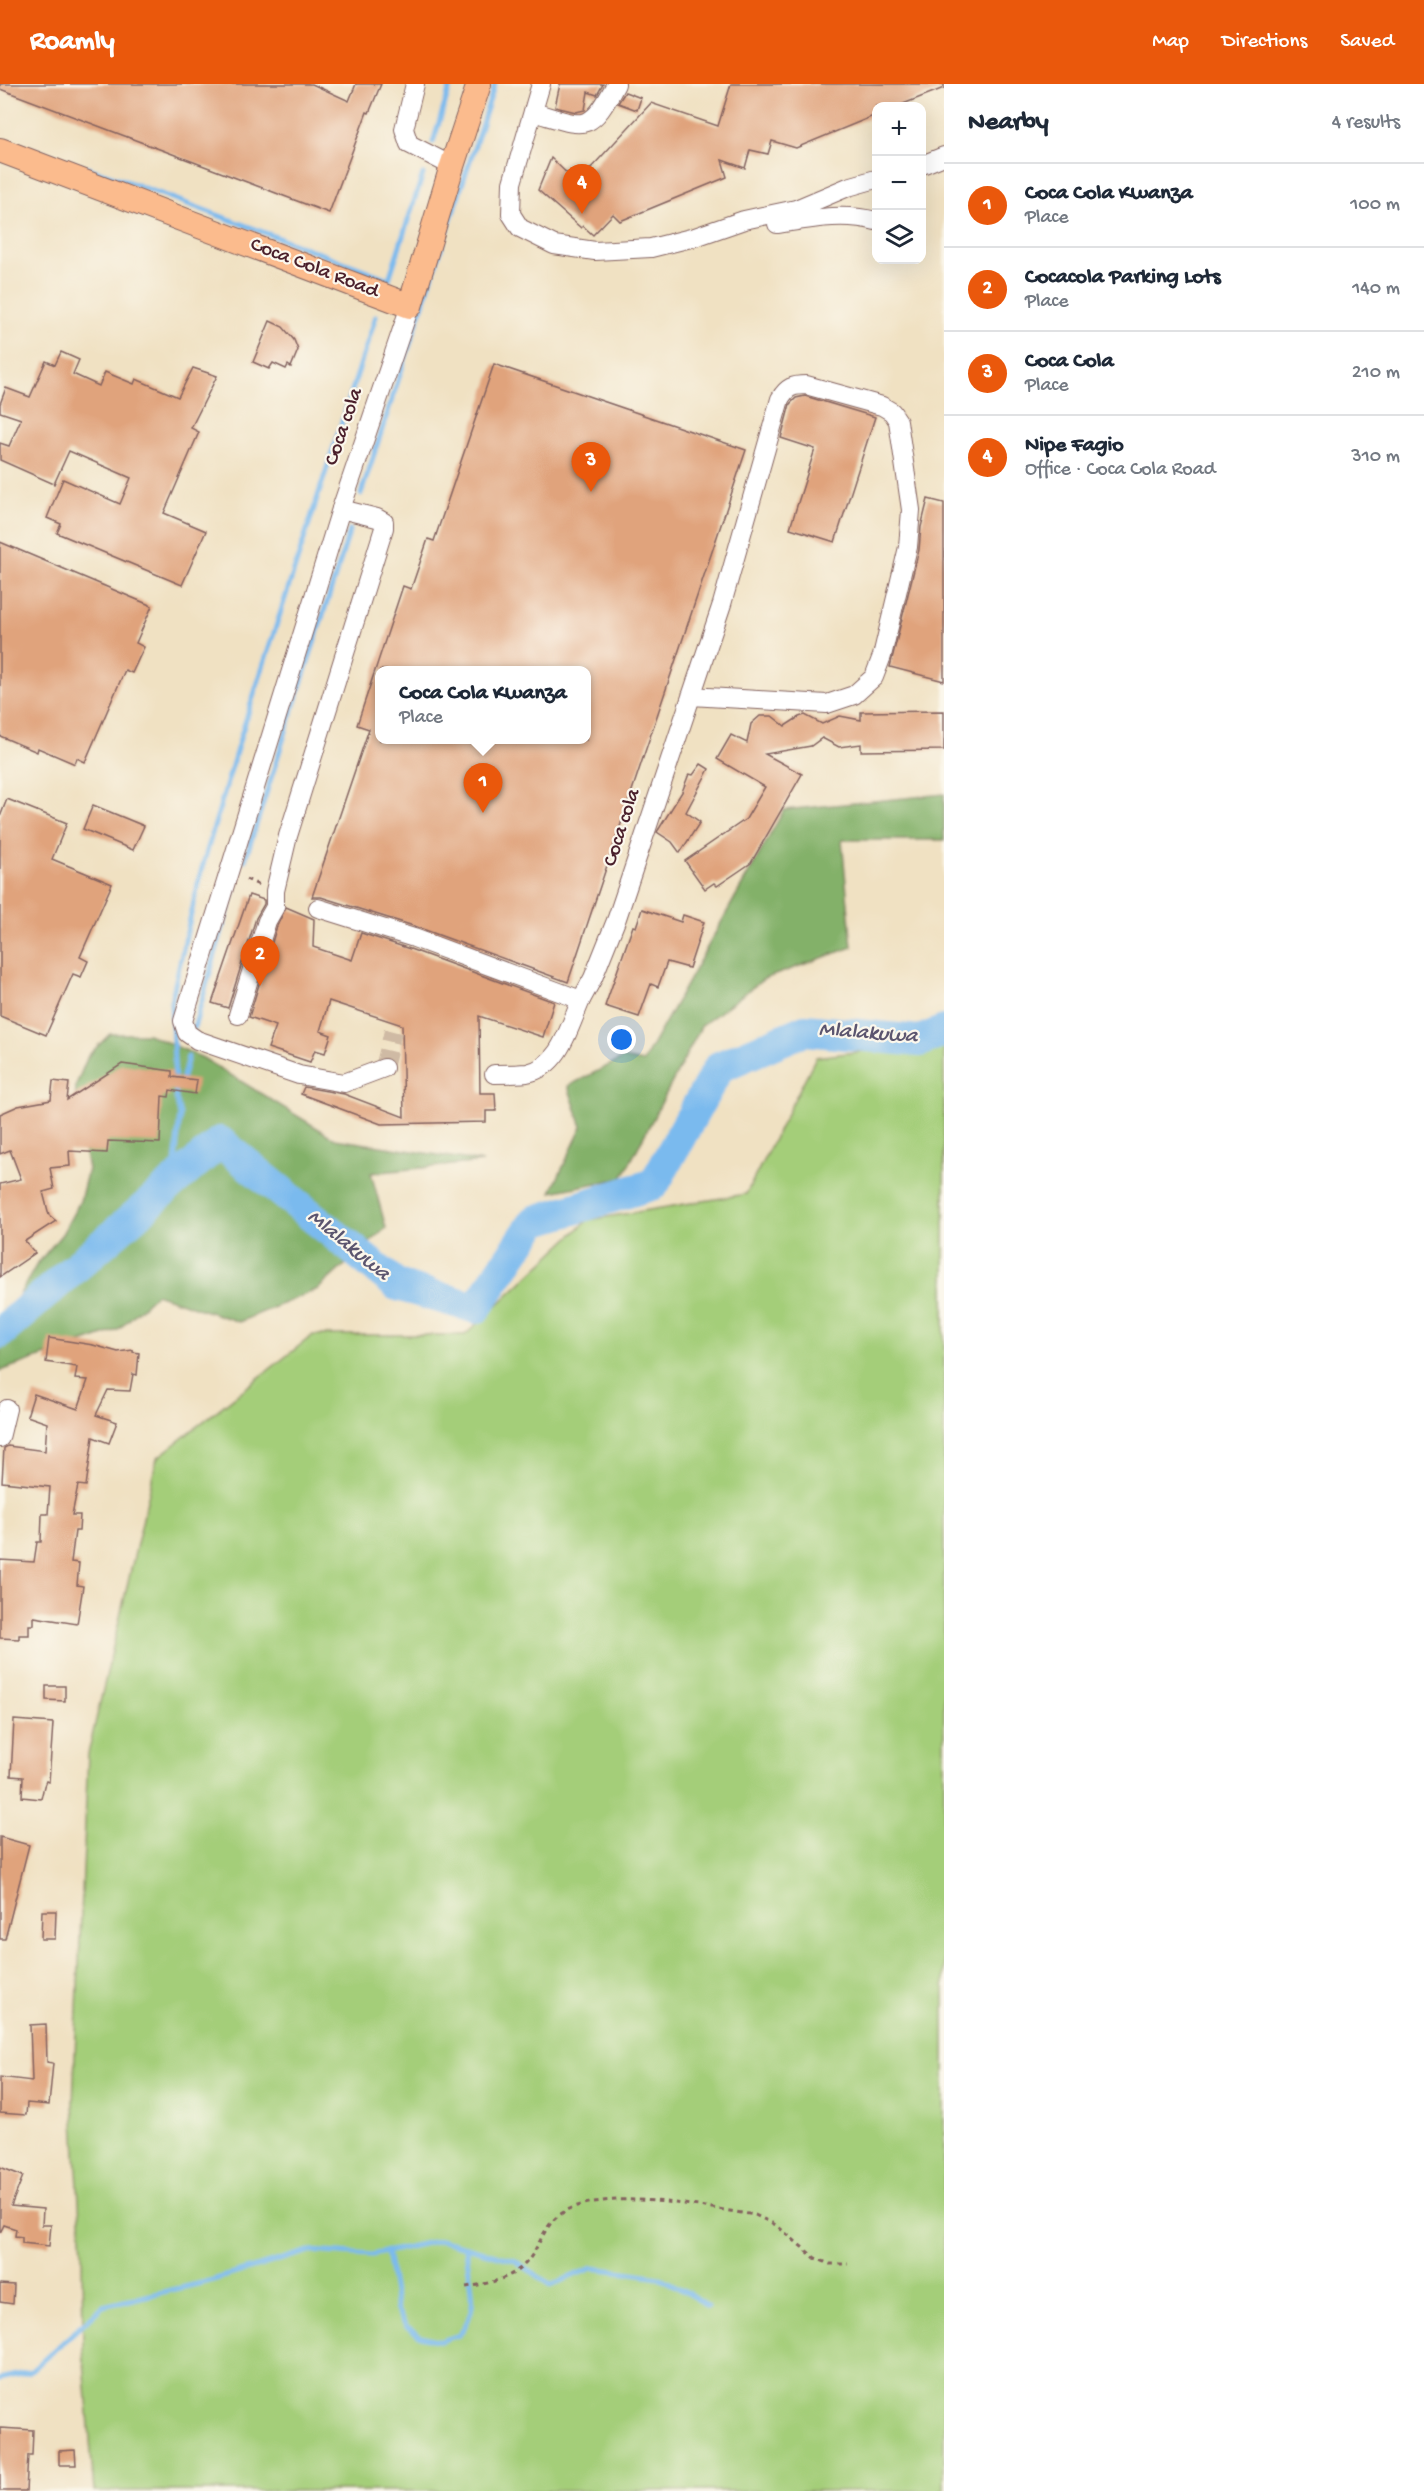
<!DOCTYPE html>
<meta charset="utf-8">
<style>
body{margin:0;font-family:"Gochi Hand",sans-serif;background:#f2f2f3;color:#1f2937}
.controls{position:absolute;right:18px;top:18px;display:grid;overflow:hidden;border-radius:12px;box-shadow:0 6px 24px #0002}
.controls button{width:54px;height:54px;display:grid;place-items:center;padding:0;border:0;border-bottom:2px solid #e0e1e3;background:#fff;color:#1f2937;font:30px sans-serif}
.you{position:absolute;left:622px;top:956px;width:21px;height:21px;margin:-15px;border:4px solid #fff;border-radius:50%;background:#1a73e8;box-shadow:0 0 0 9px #1a73e833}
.badge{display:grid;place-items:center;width:39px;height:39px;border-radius:50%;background:#ea580c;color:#fff;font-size:20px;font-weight:700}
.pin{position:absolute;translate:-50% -50px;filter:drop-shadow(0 2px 3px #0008)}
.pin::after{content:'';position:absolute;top:32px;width:21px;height:18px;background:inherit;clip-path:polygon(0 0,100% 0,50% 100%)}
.popup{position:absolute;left:375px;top:582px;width:216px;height:78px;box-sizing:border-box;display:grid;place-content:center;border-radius:12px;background:#fff;filter:drop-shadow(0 2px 4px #0005);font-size:20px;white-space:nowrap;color:#747a83}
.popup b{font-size:22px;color:#1f2937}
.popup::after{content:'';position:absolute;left:50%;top:100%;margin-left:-12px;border:12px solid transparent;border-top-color:#fff}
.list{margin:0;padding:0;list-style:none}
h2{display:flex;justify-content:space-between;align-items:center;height:78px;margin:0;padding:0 24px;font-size:26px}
h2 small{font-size:20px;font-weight:400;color:#747a83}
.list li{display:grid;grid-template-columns:39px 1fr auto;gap:18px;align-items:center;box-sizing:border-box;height:84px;padding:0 24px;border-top:2px solid #e0e1e3}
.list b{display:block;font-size:22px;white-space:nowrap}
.list p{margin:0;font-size:20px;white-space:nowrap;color:#747a83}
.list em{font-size:20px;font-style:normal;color:#747a83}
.icon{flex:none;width:33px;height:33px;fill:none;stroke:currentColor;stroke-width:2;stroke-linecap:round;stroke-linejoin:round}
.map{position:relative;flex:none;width:944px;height:2407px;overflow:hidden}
header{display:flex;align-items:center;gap:36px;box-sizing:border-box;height:84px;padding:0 30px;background:#ea580c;color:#fff}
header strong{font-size:28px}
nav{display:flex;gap:33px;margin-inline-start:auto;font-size:21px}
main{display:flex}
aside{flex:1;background:#fff}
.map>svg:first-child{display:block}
</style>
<header>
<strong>Roamly</strong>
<nav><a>Map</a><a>Directions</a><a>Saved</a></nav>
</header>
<main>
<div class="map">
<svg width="944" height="2407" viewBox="0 0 944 2407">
<rect width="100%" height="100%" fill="#fbf7ec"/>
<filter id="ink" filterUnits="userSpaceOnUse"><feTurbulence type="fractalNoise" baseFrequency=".0167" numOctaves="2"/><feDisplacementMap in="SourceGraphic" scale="12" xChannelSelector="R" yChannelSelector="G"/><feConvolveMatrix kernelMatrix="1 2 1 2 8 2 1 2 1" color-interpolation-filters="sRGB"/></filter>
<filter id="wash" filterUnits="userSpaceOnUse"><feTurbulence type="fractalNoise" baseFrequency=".008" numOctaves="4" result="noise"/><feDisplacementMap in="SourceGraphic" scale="24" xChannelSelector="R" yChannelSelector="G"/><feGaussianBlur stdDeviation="1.35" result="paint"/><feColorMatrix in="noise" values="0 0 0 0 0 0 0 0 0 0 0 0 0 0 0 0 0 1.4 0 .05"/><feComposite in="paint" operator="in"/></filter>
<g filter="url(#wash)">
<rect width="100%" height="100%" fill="#f0e1c2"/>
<!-- green -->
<polygon fill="#a4ce79" stroke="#777652" stroke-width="1.5" points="944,957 944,2407 94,2407 83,2264 82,2169 73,2019 88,1670 157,1374 313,1251 465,1251 588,1136 746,1110 816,973"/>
<!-- forest -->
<g fill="#83b169" stroke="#66684a" stroke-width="1.5">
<polygon points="944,710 944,756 842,756 852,863 764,895 702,941 622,1094 551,1108 582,1043 568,1002 623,974 643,978 784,726"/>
<polygon points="110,950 148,950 203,974 335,1055 483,1078 371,1089 386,1144 318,1205 239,1238 156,1210 118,1246 0,1287 0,1230 12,1224 37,1180 62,1150 80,1117 88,1085 75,1019 76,1001 88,972"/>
</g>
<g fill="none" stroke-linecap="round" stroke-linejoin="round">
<!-- stream -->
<g stroke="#7abaee" stroke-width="5">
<polyline points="433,58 451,0"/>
<polyline points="30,65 118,94 389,195 423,90"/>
<polyline points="361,410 495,0"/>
<polyline points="245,776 350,446"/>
<polyline points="194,944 234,805"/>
<polyline points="181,1000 188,973"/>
<polyline points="173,1099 180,1031 176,1014 171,918 200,791 241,651 376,232"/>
<path d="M 387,2167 L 397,2227 L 406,2242 L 421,2252 L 441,2257 L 459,2251 C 483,2220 468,2198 466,2163"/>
<polyline points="0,2295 30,2288 103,2222 206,2198 309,2167 372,2171 440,2156 514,2176 551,2201 592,2184 625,2188 659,2193 695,2213 707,2223"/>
</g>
<!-- river -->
<polyline stroke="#7abaee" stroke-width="32" points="0,1249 220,1058 397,1201 476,1224 535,1137 654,1100 719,983 805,946 920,957 944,947"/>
</g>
<g id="blocks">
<!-- building -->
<g fill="#e0a37c" fill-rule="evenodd">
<polygon points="0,0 312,0 349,17 356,0 381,0 369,29 367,28 329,129 0,5"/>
<polygon points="560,0 603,0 597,11 588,8 585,26 576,28 555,23"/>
<polygon points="731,0 944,0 944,4 898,22 876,22 876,31 796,64 772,57 768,70 750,66 745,84 722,76 727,93 620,137 613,130 593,151 583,142 581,144 538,106 551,74 577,99 651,19 718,42"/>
<polygon points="625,8 641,14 637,26 618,19"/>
<polygon points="270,237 283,243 294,256 298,266 291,283 288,281 286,285 273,279 269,285 253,278"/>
<polygon points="61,268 79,276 73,290 99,302 105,288 134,300 136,295 178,313 193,284 217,292 191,344 199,348 164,429 206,447 182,501 57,449 61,440 47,434 63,395 120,420 131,394 69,367 54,400 0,376 0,359 9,362 21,335 0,328 0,320 6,304 30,313 46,277 55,281"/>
<path d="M 494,280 L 746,366 L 568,898 L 417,843 L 321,813 L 312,813 L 369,645 L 357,641 L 403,502 L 411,505 L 428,455 L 434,457 ZM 380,586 L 586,586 L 586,656 L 380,656 Z"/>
<polygon points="805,312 875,333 835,458 790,444 815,365 781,354 790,320 796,314"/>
<polygon points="928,415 944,419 944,597 890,583 919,466 921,443"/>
<polygon points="0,458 152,522 136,559 144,563 132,589 125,586 85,678 77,674 75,680 38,664 37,668 0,652"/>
<polygon points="944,627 944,666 861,667 861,660 839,663 822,654 811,662 765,670 802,690 751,779 717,802 714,799 705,805 685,777 746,735 765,703 717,675 731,651 747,659 751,640 760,632 772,632 785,642 799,633 805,631 822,640 840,632 861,636 861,628"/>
<polygon points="701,680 709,685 686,728 700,738 680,769 672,758 657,748 682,708 689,690 693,691"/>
<polygon points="7,715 67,739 52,775 112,800 80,873 88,877 81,893 73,890 46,951 0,932 0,733"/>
<polygon points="93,721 144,742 133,766 83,745"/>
<polygon points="249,811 264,816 264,820 256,834 228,924 212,919"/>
<polygon points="286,823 314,835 313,863 352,876 361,849 410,865 554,918 543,953 479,932 480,1009 495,1009 496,1027 486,1027 486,1038 381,1040 301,1010 304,1003 344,1010 404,1033 402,941 329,917 320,947 331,951 325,969 315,966 310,978 268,964 276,942 249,933 277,842"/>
<polygon points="642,825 681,838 683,831 704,838 689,884 667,878 658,903 651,900 639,933 605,922 633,842 636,843"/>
<polygon points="122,980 172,987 172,993 197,996 195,1010 170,1006 169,1013 162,1012 160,1059 108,1057 107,1069 69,1067 70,1082 50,1084 54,1105 43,1108 49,1131 56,1137 25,1157 35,1169 0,1193 0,1100 21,1095 10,1066 0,1070 0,1030 18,1022 51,1016 53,997 69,999 67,1016"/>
<polygon points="49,1254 93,1261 118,1268 133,1266 133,1268 139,1269 137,1291 133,1290 130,1307 108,1306 96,1331 117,1338 109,1359 93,1353 86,1402 78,1401 72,1431 80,1431 79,1447 75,1447 71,1478 79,1479 77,1501 83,1502 77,1540 34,1533 34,1541 29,1541 29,1551 19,1551 19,1555 0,1554 0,1476 34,1478 37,1458 41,1458 42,1430 48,1430 50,1403 2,1398 4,1364 8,1362 45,1367 47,1339 27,1332 34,1310 78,1325 88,1296 75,1295 77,1283 46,1278"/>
<polygon points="46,1602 65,1602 65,1617 46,1616"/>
<polygon points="14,1636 53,1639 49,1698 46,1697 44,1702 41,1715 22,1713 23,1693 11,1692"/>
<polygon points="0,1753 29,1761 5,1855 0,1855"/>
<polygon points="42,1827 56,1827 55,1855 41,1855"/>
<polygon points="46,1940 47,1978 53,1979 49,2021 27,2019 26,2031 0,2029 0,1993 32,1997 30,1941"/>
<polygon points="0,2083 23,2092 11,2122 43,2125 42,2141 51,2141 49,2162 22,2159 22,2153 15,2152 16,2145 4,2141 0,2149"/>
<polygon points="0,2200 14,2201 13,2220 0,2218"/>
<polygon points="0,2344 33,2346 32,2371 28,2371 26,2407 0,2407"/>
<polygon points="75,2366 76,2381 59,2381 59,2367"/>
</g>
</g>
</g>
<g filter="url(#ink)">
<use href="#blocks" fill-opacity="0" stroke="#846360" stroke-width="1.5"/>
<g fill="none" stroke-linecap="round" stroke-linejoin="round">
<!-- minor-tunnel -->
<polyline stroke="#cfbaa4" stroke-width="18" stroke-dasharray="18 9" stroke-linecap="butt" points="384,984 393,947"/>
<defs>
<g id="minor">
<polyline points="415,0 404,45 409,60 452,82"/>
<polyline points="541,0 512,99 511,130 520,144 554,161 595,167 651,164 695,153 744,136 796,125 848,103 876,95"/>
<path d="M 533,28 C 585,43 589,51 616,0"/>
<polyline points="922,81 944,72"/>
<path d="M 777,140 C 810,135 843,128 876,137"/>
<path d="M 318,824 L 414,854 L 581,916 L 593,894 L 617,834 L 722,520 L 780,315 C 787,303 793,301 806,301 L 882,322 L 892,328 L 898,337 L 911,426 L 908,463 L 882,572 L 874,593 L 854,611 L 827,620 L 691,612"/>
<polyline points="238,931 267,837 275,823 275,807 288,752 384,444 384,438 377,434 341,425"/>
<polyline points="384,984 344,999 299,991 197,956 187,949 183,937 341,425 410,222"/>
<path d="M 494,990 C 504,990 516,990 527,989 C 560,983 569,943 581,916"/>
<polyline points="0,1354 7,1325"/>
</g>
<polyline id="major" points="0,66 410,222 452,82 479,0"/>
</defs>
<!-- minor casing -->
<use href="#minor" stroke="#846360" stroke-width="20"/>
<!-- major casing -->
<use href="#major" stroke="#846360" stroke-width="26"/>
<!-- path -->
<g stroke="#846360" stroke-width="3" stroke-dasharray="4.5 4.5" stroke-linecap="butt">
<polyline points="246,795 259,801"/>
<path d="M 466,2203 C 493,2199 521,2193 535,2166 C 542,2154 546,2142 558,2132 C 598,2100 707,2124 755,2131 L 776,2141 L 815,2174 L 830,2180 L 848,2180"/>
</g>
<!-- minor -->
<use href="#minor" stroke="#fff" stroke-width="18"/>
<!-- major -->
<use href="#major" stroke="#fbbb8d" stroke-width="24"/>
</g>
</g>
<g text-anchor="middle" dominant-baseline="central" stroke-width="4.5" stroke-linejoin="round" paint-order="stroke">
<!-- street labels -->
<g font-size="21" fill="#4a1f2b" stroke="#fbf7ec">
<text transform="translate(314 185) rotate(21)">Coca Cola Road</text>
<text transform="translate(345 343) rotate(-71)">Coca cola</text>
<text transform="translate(623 744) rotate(-72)">Coca cola</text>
</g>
<!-- water labels -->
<g font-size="22" font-style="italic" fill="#5b556f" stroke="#fbf7ec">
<text transform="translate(868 950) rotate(4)">Mlalakuwa</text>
<text transform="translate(348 1162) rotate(39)">Mlalakuwa</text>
</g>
</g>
</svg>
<div class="controls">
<button>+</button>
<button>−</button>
<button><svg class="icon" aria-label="layers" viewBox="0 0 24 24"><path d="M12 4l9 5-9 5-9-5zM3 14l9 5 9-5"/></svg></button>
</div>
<div class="you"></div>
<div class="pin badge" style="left:483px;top:729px">1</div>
<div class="popup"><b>Coca Cola Kwanza</b>Place</div>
<div class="pin badge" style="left:260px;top:902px">2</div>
<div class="pin badge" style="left:591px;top:408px">3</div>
<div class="pin badge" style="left:582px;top:130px">4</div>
</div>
<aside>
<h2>Nearby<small>4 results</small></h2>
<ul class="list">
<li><span class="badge">1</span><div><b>Coca Cola Kwanza</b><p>Place</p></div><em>100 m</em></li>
<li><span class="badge">2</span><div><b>Cocacola Parking Lots</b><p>Place</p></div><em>140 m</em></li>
<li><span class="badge">3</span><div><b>Coca Cola</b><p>Place</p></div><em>210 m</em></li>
<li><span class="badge">4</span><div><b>Nipe Fagio</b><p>Office · Coca Cola Road</p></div><em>310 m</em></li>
</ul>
</aside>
</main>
